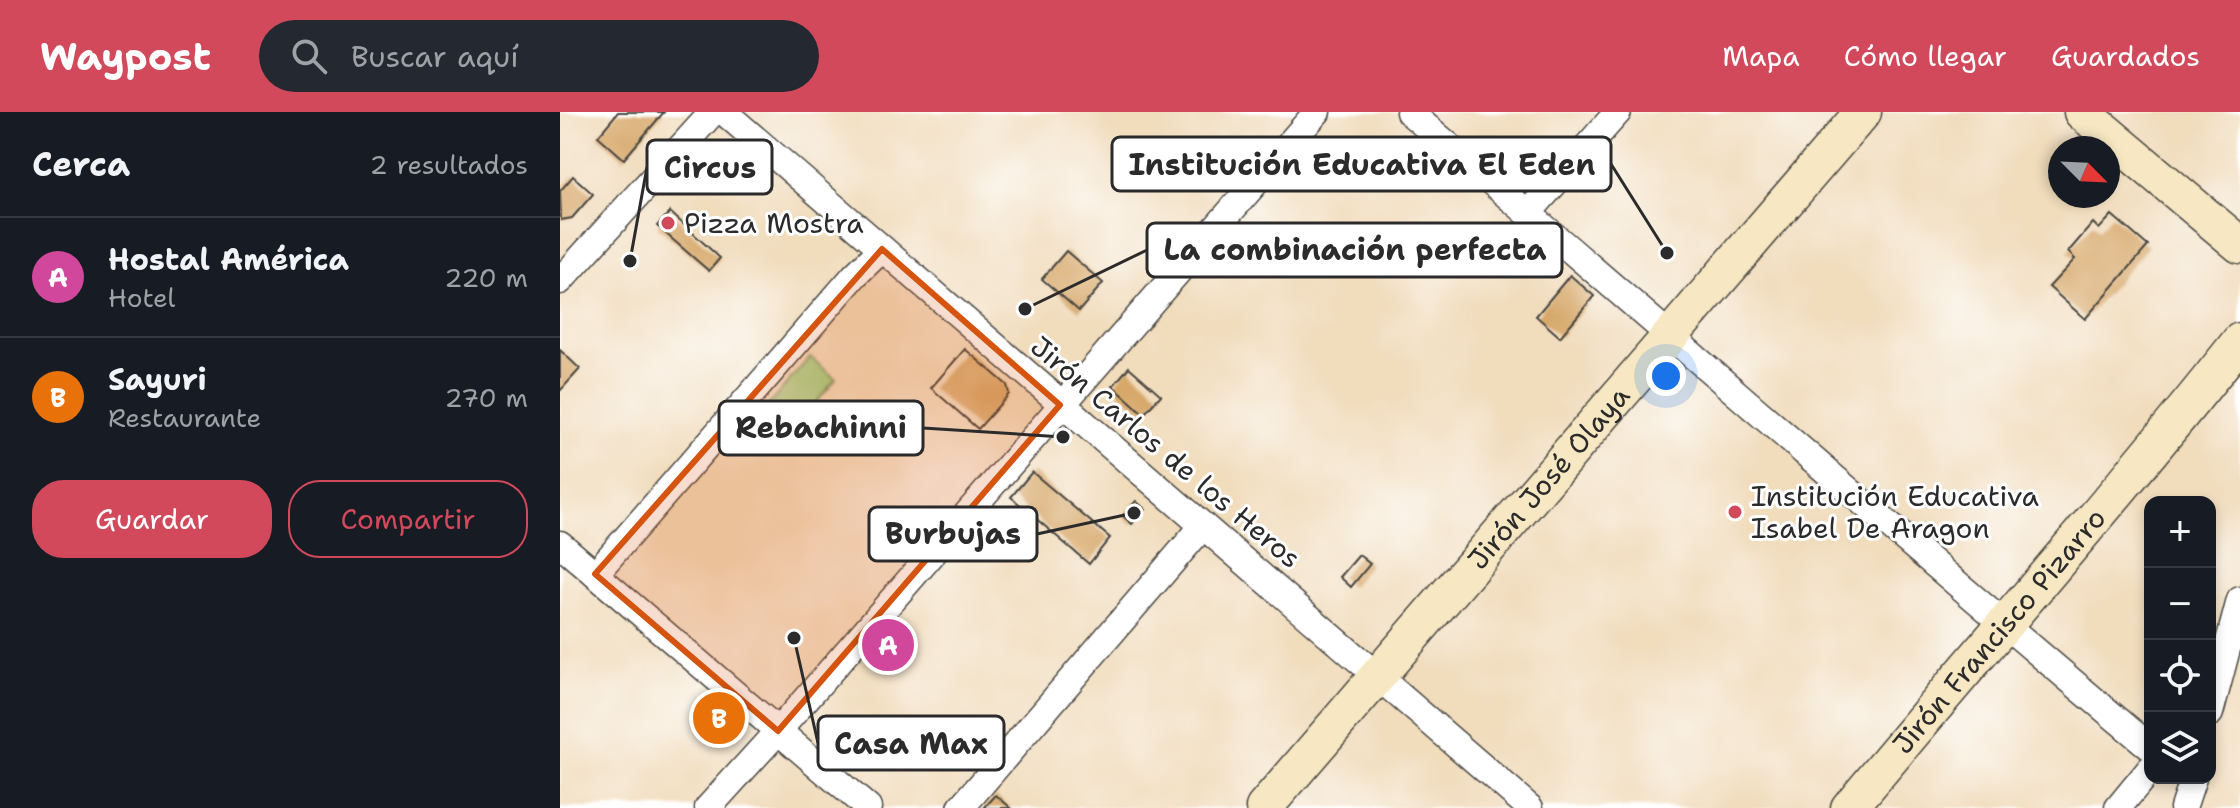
<!DOCTYPE html>
<html lang="es">
<meta charset="utf-8">
<style>
body{margin:0;font-family:"Shantell Sans",sans-serif;background:#242831;color:#f1f3f6}
.controls{position:absolute;right:24px;bottom:24px;display:grid;overflow:hidden;border-radius:16px;box-shadow:0 4px 12px #0003}
.controls button{width:72px;height:72px;display:grid;place-items:center;padding:0;border:0;border-bottom:2px solid #363941;background:#171b24;color:#f1f3f6;font:40px sans-serif}
.compass{position:absolute;left:1488px;top:24px;width:72px;height:72px;border-radius:50%;background:#171b24;box-shadow:0 4px 12px #0003;rotate:114deg}
.you{position:absolute;left:1106px;top:264px;width:28px;height:28px;margin:-20px;border:6px solid #fff;border-radius:50%;background:#1a73e8;box-shadow:0 0 0 12px #1a73e833}
.badge{display:grid;place-items:center;width:52px;height:52px;border-radius:50%;background:#d1495b;color:#fff;font-size:26px;font-weight:700}
.pin{position:absolute;translate:-50% -50%;border:4px solid #fff;box-shadow:0 2px 8px #0006}
.list{margin:0;padding:0;list-style:none}
h2{display:flex;justify-content:space-between;align-items:center;height:104px;margin:0;padding:0 32px;font-size:34px}
h2 small{font-size:26px;font-weight:400;color:#9ea1a6}
.list li{display:grid;grid-template-columns:52px 1fr auto;gap:24px;align-items:center;box-sizing:border-box;height:120px;padding:0 32px;border-top:2px solid #363941}
.list b{display:block;font-size:30px;white-space:nowrap}
.list p{margin:0;font-size:26px;white-space:nowrap;color:#9ea1a6}
.list em{font-size:26px;font-style:normal;color:#9ea1a6}
.actions{display:flex;gap:16px;padding:24px 32px}
.actions a{flex:1;padding:18px 0;border:2px solid #d1495b;border-radius:32px;text-align:center;font-size:28px;color:#d1495b}
.actions .main{background:#d1495b;color:#fff}
.icon{flex:none;width:44px;height:44px;fill:none;stroke:currentColor;stroke-width:2;stroke-linecap:round;stroke-linejoin:round}
.map{position:relative;flex:none;width:1680px;height:696px;overflow:hidden}
header{display:flex;align-items:center;gap:48px;box-sizing:border-box;height:112px;padding:0 40px;background:#d1495b;color:#fff}
header strong{font-size:38px}
nav{display:flex;gap:44px;margin-inline-start:auto;font-size:28px}
.search{width:560px;height:72px;background:#242831;display:flex;align-items:center;gap:20px;box-sizing:border-box;padding:0 28px;border-radius:44px;color:#9ea1a6;font-size:30px}
main{display:flex}
aside{flex:1;background:#171b24}
.map>svg:first-child{display:block}
</style>
<header>
<strong>Waypost</strong>
<div class="search"><svg class="icon" aria-label="search" viewBox="0 0 24 24"><circle cx="10" cy="10" r="6"/><path d="M15 15l6 6"/></svg>Buscar aquí</div>
<nav><a>Mapa</a><a>Cómo llegar</a><a>Guardados</a></nav>
</header>
<main>
<aside>
<h2>Cerca<small>2 resultados</small></h2>
<ul class="list">
<li><span class="badge" style="background:#d1479c">A</span><div><b>Hostal América</b><p>Hotel</p></div><em>220 m</em></li>
<li><span class="badge" style="background:#e8710a">B</span><div><b>Sayuri</b><p>Restaurante</p></div><em>270 m</em></li>
</ul>
<div class="actions"><a class="main">Guardar</a><a>Compartir</a></div>
</aside>
<div class="map">
<svg width="1680" height="696" viewBox="0 0 1680 696">
<rect width="100%" height="100%" fill="#fff"/>
<filter id="ink" filterUnits="userSpaceOnUse"><feTurbulence type="fractalNoise" baseFrequency=".0125" numOctaves="2"/><feDisplacementMap in="SourceGraphic" scale="16" xChannelSelector="R" yChannelSelector="G"/><feConvolveMatrix kernelMatrix="1 2 1 2 8 2 1 2 1" color-interpolation-filters="sRGB"/></filter>
<filter id="wash" filterUnits="userSpaceOnUse"><feTurbulence type="fractalNoise" baseFrequency=".006" numOctaves="4" result="noise"/><feDisplacementMap in="SourceGraphic" scale="32" xChannelSelector="R" yChannelSelector="G"/><feGaussianBlur stdDeviation="1.8" result="paint"/><feColorMatrix in="noise" values="0 0 0 0 0 0 0 0 0 0 0 0 0 0 0 0 0 1.4 0 .05"/><feComposite in="paint" operator="in"/></filter>
<g filter="url(#wash)">
<rect width="100%" height="100%" fill="#f1dcbc"/>
<!-- green -->
<polygon fill="#9bcd7d" stroke="#637c54" stroke-width="2" points="250,245 276,267 232,319 206,296"/>
<g id="blocks">
<!-- building -->
<g fill="#d7a86a">
<polygon points="58,0 104,0 64,47 38,24"/>
<polygon points="13,64 33,82 12,106 1,108 0,79"/>
<polygon points="110,100 160,146 149,159 97,114"/>
<polygon points="1552,103 1588,134 1525,207 1489,175 1515,147 1508,140 1533,111 1539,117"/>
<polygon points="506,139 543,171 519,199 482,167"/>
<polygon points="1010,163 1034,184 1000,225 976,204"/>
<polygon points="405,237 447,273 449,282 418,317 371,276"/>
<polygon points="0,238 20,257 0,279"/>
<polygon points="569,255 601,283 584,302 553,274"/>
<polygon points="472,360 550,426 529,452 451,385"/>
<polygon points="576,389 585,397 572,412 563,404"/>
<polygon points="799,443 810,452 791,475 780,465"/>
<polygon points="436,683 451,696 424,696"/>
</g>
</g>
</g>
<g filter="url(#ink)">
<use href="#blocks" fill-opacity="0" stroke="#494641" stroke-width="2"/>
<g fill="none" stroke-linecap="round" stroke-linejoin="round">
<defs>
<g id="street">
<polyline points="164,0 970,696"/>
<path d="M 849,0 C 1098,210 1340,427 1590,635"/>
<polyline points="968,101 1058,0"/>
<polyline points="0,169 153,0"/>
<polyline points="0,432 308,696"/>
<polyline points="35,462 295,163 322,137"/>
<polyline points="1650,601 1680,488"/>
<polyline points="148,696 218,619 757,0"/>
<polyline points="401,696 643,414"/>
<polyline points="1558,696 1590,657"/>
<polyline points="1623,696 1633,666"/>
</g>
<g id="secondary">
<polyline points="1522,0 1680,133"/>
<path id="s1" d="M 704,696 L 1303,0"/>
<path id="s2" d="M 1289,696 C 1419,540 1554,388 1680,229"/>
</g>
</defs>
<!-- street casing -->
<use href="#street" stroke="#494641" stroke-width="29"/>
<!-- secondary casing -->
<use href="#secondary" stroke="#494641" stroke-width="39"/>
<!-- street -->
<use href="#street" stroke="#fff" stroke-width="26"/>
<!-- secondary -->
<use href="#secondary" stroke="#f7e8c3" stroke-width="36"/>
</g>
</g>
<!-- marked area -->
<path fill="#d5540f" fill-opacity="0.2" stroke="#d5540f" stroke-width="6" stroke-linejoin="round" d="M 322,137 L 500,293 L 218,619 L 35,462 Z"/>
<!-- markers -->
<g fill="#d1495b" stroke="#fff" stroke-width="3">
<circle cx="108" cy="111" r="8"/>
<circle cx="1175" cy="400" r="8"/>
</g>
<g text-anchor="middle" dominant-baseline="central" stroke-width="6" stroke-linejoin="round" paint-order="stroke">
<!-- poi labels -->
<g font-size="28" fill="#2b2b2b" stroke="#fff" text-anchor="start">
<text x="124" y="111">Pizza Mostra</text>
<text x="1191" y="384">Institución Educativa<tspan x="1191" dy="32">Isabel De Aragon</tspan></text>
</g>
<!-- street labels -->
<g font-size="28" fill="#2b2b2b" stroke="#fff">
<text transform="translate(606 340) rotate(40)">Jirón Carlos de los Heros</text>
<text stroke="none"><textPath href="#s1" startOffset="436">Jirón José Olaya</textPath></text>
<text stroke="none"><textPath href="#s2" startOffset="232">Jirón Francisco Pizarro</textPath></text>
</g>
</g>
<!-- callouts -->
<path fill="none" stroke="#2b2b2b" stroke-width="3" d="M1107 141L1051 52M70 149L87 55M465 197L587 138M503 325L363 316M574 401L477 422M234 526L258 631"/>
<g fill="#2b2b2b" stroke="#fff" stroke-width="3">
<circle cx="1107" cy="141" r="8"/>
<circle cx="70" cy="149" r="8"/>
<circle cx="465" cy="197" r="8"/>
<circle cx="503" cy="325" r="8"/>
<circle cx="574" cy="401" r="8"/>
<circle cx="234" cy="526" r="8"/>
</g>
<g fill="#fff" stroke="#2b2b2b" stroke-width="3">
<rect x="552" y="25" width="499" height="54" rx="8"/>
<rect x="87" y="28" width="125" height="54" rx="8"/>
<rect x="587" y="111" width="415" height="54" rx="8"/>
<rect x="159" y="289" width="204" height="54" rx="8"/>
<rect x="309" y="395" width="168" height="54" rx="8"/>
<rect x="258" y="604" width="186" height="54" rx="8"/>
</g>
<g font-size="30" text-anchor="middle" font-weight="bold" fill="#2b2b2b">
<text x="802" y="63">Institución Educativa El Eden</text>
<text x="150" y="66">Circus</text>
<text x="795" y="148">La combinación perfecta</text>
<text x="261" y="326">Rebachinni</text>
<text x="393" y="432">Burbujas</text>
<text x="351" y="642">Casa Max</text>
</g>
</svg>
<div class="controls">
<button>+</button>
<button>−</button>
<button><svg class="icon" aria-label="locate" viewBox="0 0 24 24"><circle cx="12" cy="12" r="6"/><path d="M12 2v4M12 18v4M2 12h4M18 12h4"/></svg></button>
<button><svg class="icon" aria-label="layers" viewBox="0 0 24 24"><path d="M12 4l9 5-9 5-9-5zM3 14l9 5 9-5"/></svg></button>
</div>
<svg class="compass" viewBox="-18 -18 36 36"><path d="M0-13l5 13h-10z" fill="#e53935"/><path d="M0 13l5-13h-10z" fill="#9ea1a6"/></svg>
<div class="you"></div>
<div class="pin badge" style="left:328px;top:533px;background:#d1479c">A</div>
<div class="pin badge" style="left:159px;top:606px;background:#e8710a">B</div>
</div>
</main>
